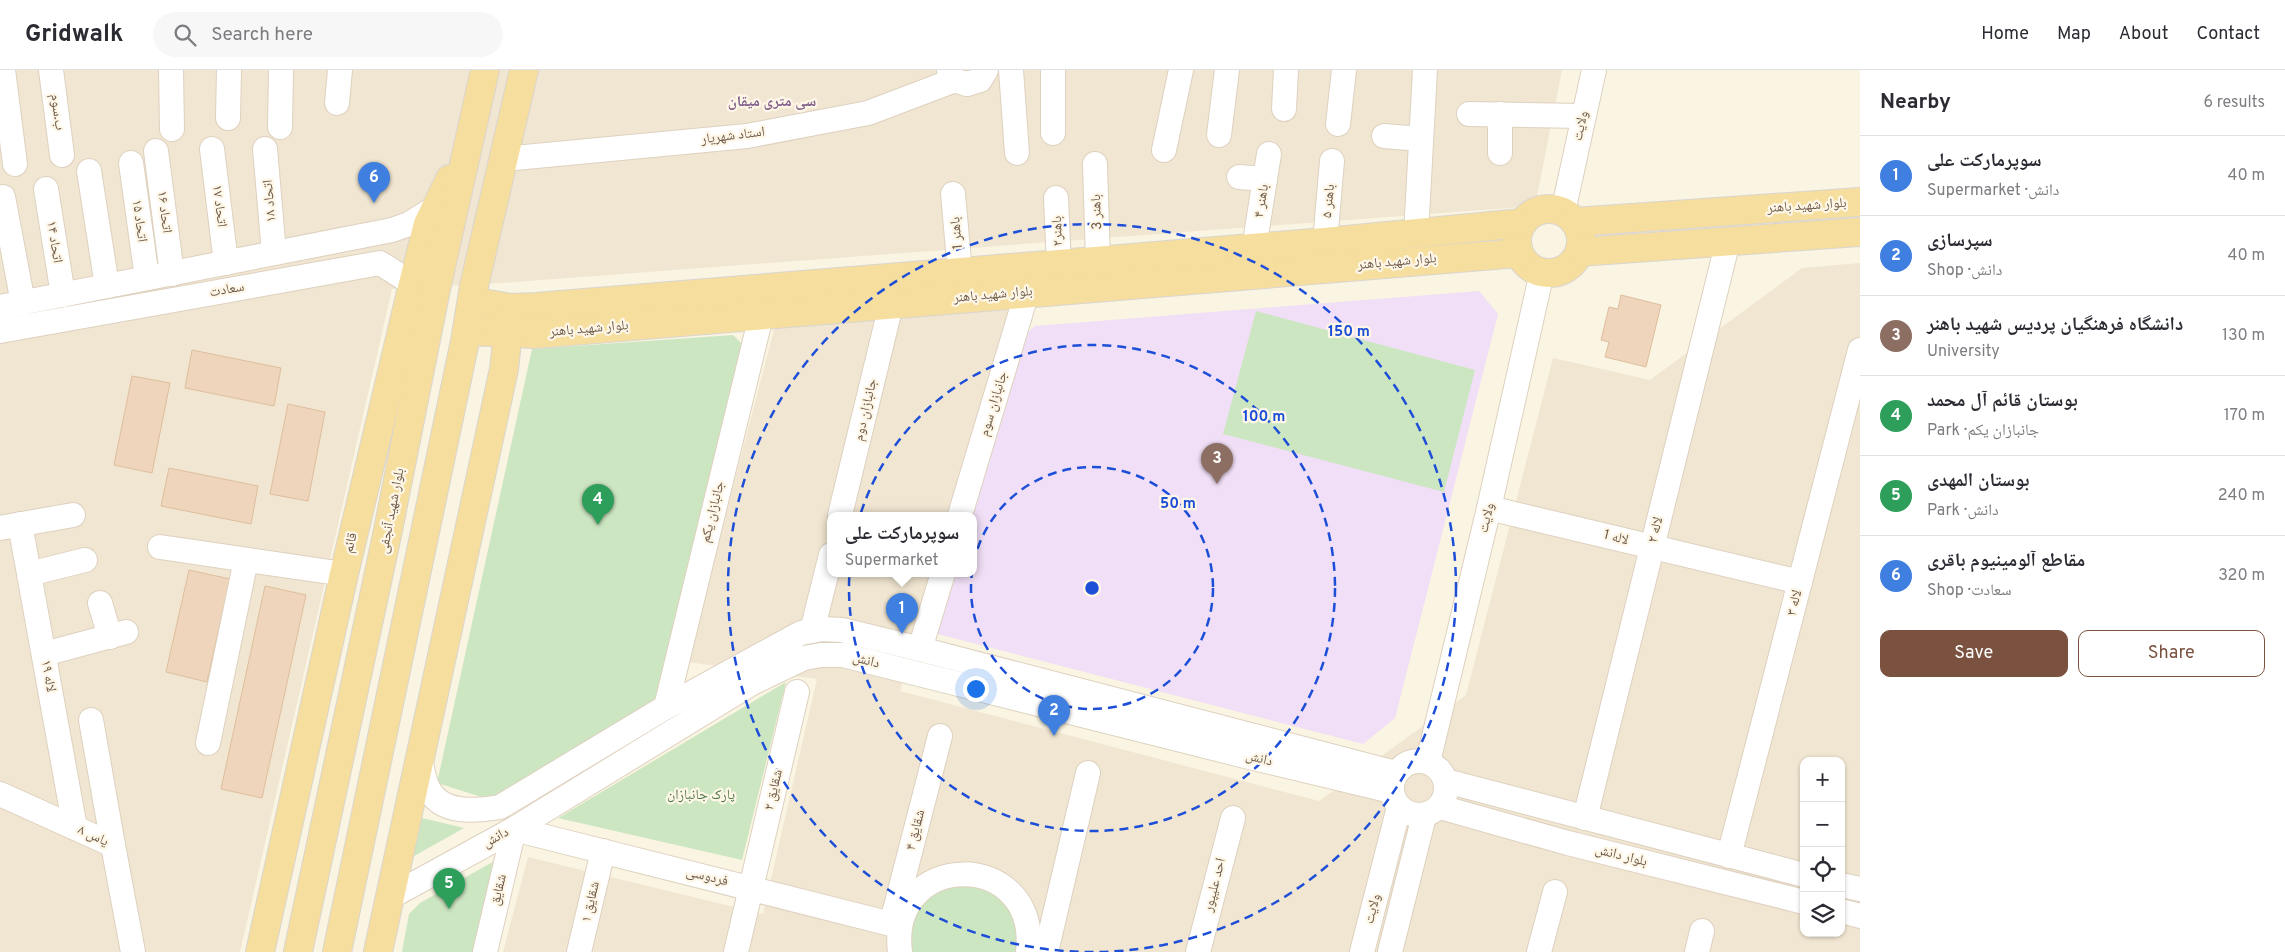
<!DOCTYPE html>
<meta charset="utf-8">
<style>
body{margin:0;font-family:Overpass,"Noto Naskh Arabic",sans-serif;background:#f7f7f7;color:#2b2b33}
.controls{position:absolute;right:15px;bottom:15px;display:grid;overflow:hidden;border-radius:10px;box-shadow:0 1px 4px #0004}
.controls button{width:45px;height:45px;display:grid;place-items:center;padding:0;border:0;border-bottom:1px solid #e1e1e2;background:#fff;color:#2b2b33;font:25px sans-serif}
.you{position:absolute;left:975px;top:618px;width:18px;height:18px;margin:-12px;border:4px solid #fff;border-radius:50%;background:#1a73e8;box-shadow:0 0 0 8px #1a73e833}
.badge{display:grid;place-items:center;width:32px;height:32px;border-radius:50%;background:#7b5140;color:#fff;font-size:16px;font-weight:700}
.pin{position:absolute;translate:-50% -41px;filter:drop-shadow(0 1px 2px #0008)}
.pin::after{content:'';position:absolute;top:26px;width:18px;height:15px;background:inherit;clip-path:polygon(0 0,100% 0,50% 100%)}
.popup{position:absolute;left:827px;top:442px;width:150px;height:65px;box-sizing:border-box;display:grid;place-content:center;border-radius:10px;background:#fff;filter:drop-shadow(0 1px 4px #0005);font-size:16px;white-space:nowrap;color:#7c7c81}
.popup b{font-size:19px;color:#2b2b33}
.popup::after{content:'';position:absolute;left:50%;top:100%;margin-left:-10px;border:10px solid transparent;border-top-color:#fff}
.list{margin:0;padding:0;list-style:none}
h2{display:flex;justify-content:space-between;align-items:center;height:65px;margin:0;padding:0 20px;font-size:21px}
h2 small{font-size:16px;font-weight:400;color:#7c7c81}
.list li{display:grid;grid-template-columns:32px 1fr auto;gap:15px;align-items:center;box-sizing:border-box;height:80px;padding:0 20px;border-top:1px solid #e1e1e2}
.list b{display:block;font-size:19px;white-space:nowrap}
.list p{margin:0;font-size:16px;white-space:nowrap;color:#7c7c81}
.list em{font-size:16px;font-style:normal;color:#7c7c81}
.actions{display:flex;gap:10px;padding:15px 20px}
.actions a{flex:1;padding:11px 0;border:1px solid #7b5140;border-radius:10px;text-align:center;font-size:18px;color:#7b5140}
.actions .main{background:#7b5140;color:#fff}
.icon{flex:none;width:28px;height:28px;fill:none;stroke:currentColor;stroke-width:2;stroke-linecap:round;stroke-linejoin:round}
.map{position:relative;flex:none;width:1860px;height:882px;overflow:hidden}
header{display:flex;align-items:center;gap:30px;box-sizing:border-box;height:70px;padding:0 25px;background:#fff;border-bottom:1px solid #e1e1e2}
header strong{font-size:24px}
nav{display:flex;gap:28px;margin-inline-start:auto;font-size:18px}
.search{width:350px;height:45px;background:#f7f7f7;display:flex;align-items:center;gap:12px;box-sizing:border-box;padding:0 18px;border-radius:28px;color:#7c7c81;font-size:19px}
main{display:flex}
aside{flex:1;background:#fff}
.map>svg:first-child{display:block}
</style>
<header>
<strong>Gridwalk</strong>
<div class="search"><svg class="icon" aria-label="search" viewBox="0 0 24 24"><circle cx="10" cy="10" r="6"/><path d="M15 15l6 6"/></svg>Search here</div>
<nav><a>Home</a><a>Map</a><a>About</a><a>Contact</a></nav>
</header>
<main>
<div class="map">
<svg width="1860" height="882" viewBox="0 0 1860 882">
<rect width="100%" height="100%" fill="#faf4e2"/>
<!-- residential -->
<g fill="#f1e6d1" fill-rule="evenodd">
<polygon points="0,0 1562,0 1535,136 500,213 392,219 240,882 0,882"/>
<path d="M 1860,193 L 1860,882 L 503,882 L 528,787 L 763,844 L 817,609 L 687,592 L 775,256 L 1015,235 L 952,445 L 831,445 L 831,503 L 935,503 L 900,621 L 1319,731 L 1466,625 L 1553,288 L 1650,310 L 1802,198 ZM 1804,691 L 1841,691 L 1841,863 L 1804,863 Z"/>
</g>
<!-- education -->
<polygon fill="#f0dff6" points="1479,221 1498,244 1395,648 1363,674 934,563 952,503 973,503 973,445 970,445 1025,265 1035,256"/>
<!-- green -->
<g fill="#cde6c2">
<polygon points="1256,241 1475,300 1444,422 1223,364"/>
<polygon points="733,265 747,279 658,632 488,729 437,713 532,279"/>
<polygon points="786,612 742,790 558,748"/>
<polygon points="418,747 464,758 407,790"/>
<polygon points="496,790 473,882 402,882 409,844 420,833"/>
<path d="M 978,815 C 1014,839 1017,837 1018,882 L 909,882 L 909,856 L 916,840 L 943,817 Z"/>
</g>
<!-- building -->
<g fill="#eed5bc" stroke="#dfbe9d">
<polygon points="1621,225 1661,235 1646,297 1605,287 1609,272 1601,270 1609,237 1618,239"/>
<polygon points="192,280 281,298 274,336 185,318"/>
<polygon points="132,306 170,313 152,403 114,395"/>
<polygon points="288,334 325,342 308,431 270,424"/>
<polygon points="169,398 258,416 251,454 161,436"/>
<polygon points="189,500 230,509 207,612 166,602"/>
<polygon points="265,516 306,525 262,728 221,719"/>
</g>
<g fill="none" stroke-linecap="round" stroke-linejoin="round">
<defs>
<g id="minor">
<polyline points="3,0 15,94"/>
<polyline points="51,0 62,85"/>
<polyline points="171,0 172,59"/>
<polyline points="949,0 955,10 967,14 980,10 986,0"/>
<polyline points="1011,0 1017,83"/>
<polyline points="1053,0 1053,63"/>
<polyline points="337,33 340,0"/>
<polyline points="1284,39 1286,0"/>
<polyline points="1469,44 1584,46"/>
<polyline points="228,48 229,0"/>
<polyline points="1338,54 1344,0"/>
<polyline points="280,57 281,0"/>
<polyline points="1219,65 1227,0"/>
<polyline points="1384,66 1421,69"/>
<polyline points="212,79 226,193"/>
<polyline points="265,79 274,183"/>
<polyline points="1164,80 1181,0"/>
<polyline points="156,81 172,204"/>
<polyline points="1500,83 1500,44"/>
<polyline points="504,89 747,66 868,43 955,10"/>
<polyline points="131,93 147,208"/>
<polyline points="1095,94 1098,191"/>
<polyline points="89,101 107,216"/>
<polyline points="1239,107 1265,109"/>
<polyline points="46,119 63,225"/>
<polyline points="953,124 960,202"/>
<polyline points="3,127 23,233"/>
<polyline points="1056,128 1059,194"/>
<polyline points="1563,142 1594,0"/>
<polyline points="1416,164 1425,0"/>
<polyline points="1325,172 1332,91"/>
<polyline points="1254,178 1269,84"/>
<polyline points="0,237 392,160 409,154 435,138"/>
<polyline points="0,261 380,193 413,214 422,230"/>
<polyline points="1489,438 1800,512"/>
<polyline points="840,445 891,235"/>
<polyline points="960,445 1027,222"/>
<polyline points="20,454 75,758"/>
<polyline points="0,458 73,445"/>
<polyline points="160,477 344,504"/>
<polyline points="29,504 85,490"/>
<polyline points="100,533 110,567"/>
<polyline points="812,561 831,485"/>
<polyline points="920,579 943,503"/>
<polyline points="44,584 126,562"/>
<polyline points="666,637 761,246"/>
<polyline points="91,650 113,775"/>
<polyline points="208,673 246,490"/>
<path d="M 420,687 C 422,697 423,709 428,718 C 441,745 476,741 500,737 L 666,637 L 801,563 L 822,559 L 842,560 L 920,579 L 1396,703"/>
<circle cx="1419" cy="718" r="27"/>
<polyline points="1428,692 1489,438 1542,202"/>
<polyline points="1446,711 1804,805"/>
<polyline points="0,724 113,775 133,882"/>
<polyline points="1440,737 1568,773 1804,832"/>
<polyline points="1585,748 1728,171"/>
<polyline points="514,759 899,856"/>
<polyline points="1729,786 1860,280"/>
<polyline points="1841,815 1860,819"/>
<polyline points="390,827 514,759 752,613 804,588 821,585 843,585 1249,687 1392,721"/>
<polyline points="1841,841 1860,846"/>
<polyline points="893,848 940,666"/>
<polyline points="485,882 514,759"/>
<polyline points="579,882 603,781"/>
<polyline points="736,882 797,622"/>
<path d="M 900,882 C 887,779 1040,778 1028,882"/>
<polyline points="1046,882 1088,703"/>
<polyline points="1198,882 1233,748"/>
<polyline points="1362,882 1399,737"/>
<polyline points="1390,882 1424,746"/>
<polyline points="1539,882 1555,822"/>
<polyline points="1697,882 1702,861"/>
</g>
<g id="major">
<circle cx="1549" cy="171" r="32"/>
<polyline points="1575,152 1860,132"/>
<polyline points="1579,182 1860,162"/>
<polyline points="472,231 510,238 536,237 1325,172 1522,153"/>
<polyline points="467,261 535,264 1519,183"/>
<polyline points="260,882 344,504 413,214 428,154 450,109"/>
<polyline points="298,882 387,465 436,219 485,0"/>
<polyline points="337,882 465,271 474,216 524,0"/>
<polyline points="378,882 504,299 510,245"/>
</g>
</defs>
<!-- minor casing -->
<use href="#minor" stroke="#ded1bf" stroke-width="26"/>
<!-- major casing -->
<use href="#major" stroke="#dad5d0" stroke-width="30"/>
<!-- minor -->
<use href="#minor" stroke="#fff" stroke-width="24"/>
<!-- major -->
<use href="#major" stroke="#f5de9e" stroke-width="28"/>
</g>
<!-- distance rings -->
<g fill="none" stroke="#1d4ed8" stroke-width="2.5" stroke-dasharray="9 6">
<circle cx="1092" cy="518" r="121"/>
<circle cx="1092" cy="518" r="243"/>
<circle cx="1092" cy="518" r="364"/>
</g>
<g text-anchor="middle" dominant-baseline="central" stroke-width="4.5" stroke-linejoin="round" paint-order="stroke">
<!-- street labels -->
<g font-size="14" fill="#705c4b" stroke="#fef7e8">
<text transform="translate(57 42) rotate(82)">ب.سوم</text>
<text transform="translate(1581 56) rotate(-78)">ولایت</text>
<text transform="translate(733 66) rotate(-7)">استاد شهریار</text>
<text transform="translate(270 131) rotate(-95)">اتحاد ۱۸</text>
<text transform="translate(1262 131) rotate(-81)">باهنر ۴</text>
<text transform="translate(1329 131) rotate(-85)">باهنر ۵</text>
<text transform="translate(219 136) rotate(83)">اتحاد ۱۷</text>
<text transform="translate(1807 136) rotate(-4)">بلوار شهید باهنر</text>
<text transform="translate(164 142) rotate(83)">اتحاد ۱۶</text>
<text transform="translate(1097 142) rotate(-92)">باهنر 3</text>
<text transform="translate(139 151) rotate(82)">اتحاد ۱۵</text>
<text transform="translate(1058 161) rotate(-92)">باهنر۲</text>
<text transform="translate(957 163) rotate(-95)">باهنر 1</text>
<text transform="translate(54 172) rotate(81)">اتحاد ۱۴</text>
<text transform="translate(1397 192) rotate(-5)">بلوار شهید باهنر</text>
<text transform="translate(227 220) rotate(-10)">سعادت</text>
<text transform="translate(993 225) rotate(-5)">بلوار شهید باهنر</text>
<text transform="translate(589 259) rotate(-5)">بلوار شهید باهنر</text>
<text transform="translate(994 334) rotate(-73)">جانبازان سوم</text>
<text transform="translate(866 340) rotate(-77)">جانبازان دوم</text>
<text transform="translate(392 441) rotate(-79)">بلوار شهید آنجفی</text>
<text transform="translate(713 442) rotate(-76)">جانبازان یکم</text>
<text transform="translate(1487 448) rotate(-77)">ولایت</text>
<text transform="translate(1656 460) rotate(-76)">لاله ۲</text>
<text transform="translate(1616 468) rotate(14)">لاله 1</text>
<text transform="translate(351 473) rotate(-77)">قائم</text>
<text transform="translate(1795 533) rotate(-76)">لاله ۳</text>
<text transform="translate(866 591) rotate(14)">دانش</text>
<text transform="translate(48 606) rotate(80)">لاله ۱۹</text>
<text transform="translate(1259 689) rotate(13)">دانش</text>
<text transform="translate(774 720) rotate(-77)">شقایق ۲</text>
<text transform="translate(916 760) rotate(-76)">شقایق ۴</text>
<text transform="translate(93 766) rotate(25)">یاس ۸</text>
<text transform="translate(496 768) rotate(-29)">دانش</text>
<text transform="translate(1621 786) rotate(14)">بلوار دانش</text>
<text transform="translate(707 807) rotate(14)">فردوسی</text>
<text transform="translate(1215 815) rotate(-76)">احد علیپور</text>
<text transform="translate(499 820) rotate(-77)">شقایق</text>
<text transform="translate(591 832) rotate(-77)">شقایق ۱</text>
<text transform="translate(1373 839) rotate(-76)">ولایت</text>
</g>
<!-- park labels -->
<g font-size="14" fill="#507a46" stroke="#fef7e8">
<text x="701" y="725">پارک جانبازان</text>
</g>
<!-- neighbourhood labels -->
<g font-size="15" font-weight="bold" fill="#83628c" stroke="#fef7e8">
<text x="772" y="32">سی متری میقان</text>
</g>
</g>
<circle cx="1092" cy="518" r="8" fill="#1d4ed8" stroke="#fef7e8" stroke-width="2.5"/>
<g font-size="15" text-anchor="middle" font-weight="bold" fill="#1d4ed8" stroke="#fef7e8" stroke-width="4.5" stroke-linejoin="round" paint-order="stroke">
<text x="1349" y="266">150 m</text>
<text x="1264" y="351">100 m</text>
<text x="1178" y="438">50 m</text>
</g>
</svg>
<div class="controls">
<button>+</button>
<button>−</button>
<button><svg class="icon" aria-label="locate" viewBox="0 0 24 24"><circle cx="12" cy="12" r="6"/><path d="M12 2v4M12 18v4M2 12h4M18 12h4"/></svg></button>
<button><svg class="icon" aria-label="layers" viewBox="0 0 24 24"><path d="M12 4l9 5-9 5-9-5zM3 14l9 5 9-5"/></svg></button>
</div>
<div class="you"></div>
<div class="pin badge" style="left:902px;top:564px;background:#3f7fe0">1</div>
<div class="popup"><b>سوپرمارکت علی</b>Supermarket</div>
<div class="pin badge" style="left:1054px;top:666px;background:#3f7fe0">2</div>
<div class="pin badge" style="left:1217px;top:414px;background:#8d6e63">3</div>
<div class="pin badge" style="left:598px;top:455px;background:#2e9e5b">4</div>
<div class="pin badge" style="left:449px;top:839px;background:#2e9e5b">5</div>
<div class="pin badge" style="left:374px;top:133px;background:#3f7fe0">6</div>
</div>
<aside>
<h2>Nearby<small>6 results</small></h2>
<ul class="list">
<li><span class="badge" style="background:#3f7fe0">1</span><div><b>سوپرمارکت علی</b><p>Supermarket · دانش</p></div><em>40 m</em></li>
<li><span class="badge" style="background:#3f7fe0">2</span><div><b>سپرسازی</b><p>Shop · دانش</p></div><em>40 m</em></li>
<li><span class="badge" style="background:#8d6e63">3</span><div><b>دانشگاه فرهنگیان پردیس شهید باهنر</b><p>University</p></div><em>130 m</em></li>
<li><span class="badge" style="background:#2e9e5b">4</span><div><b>بوستان قائم آل محمد</b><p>Park · جانبازان یکم</p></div><em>170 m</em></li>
<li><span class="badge" style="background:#2e9e5b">5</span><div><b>بوستان المهدی</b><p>Park · دانش</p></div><em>240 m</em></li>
<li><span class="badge" style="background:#3f7fe0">6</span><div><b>مقاطع آلومینیوم باقری</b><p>Shop · سعادت</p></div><em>320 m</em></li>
</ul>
<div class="actions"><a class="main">Save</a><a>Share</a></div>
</aside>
</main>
